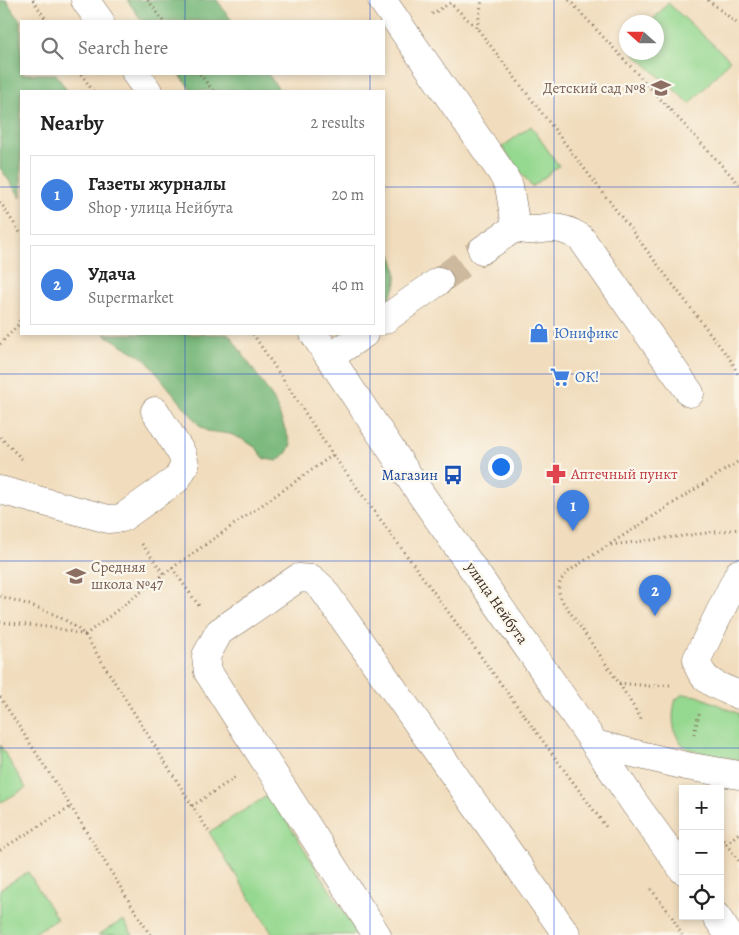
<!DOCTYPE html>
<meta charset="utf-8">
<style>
body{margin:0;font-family:Alegreya,serif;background:#f2f2f2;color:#222}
.controls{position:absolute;right:15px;bottom:15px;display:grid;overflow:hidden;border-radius:0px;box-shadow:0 2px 8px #0003}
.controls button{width:45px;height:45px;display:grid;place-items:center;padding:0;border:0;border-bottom:1px solid #e0e0e0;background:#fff;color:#222;font:25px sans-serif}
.compass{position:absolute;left:619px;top:15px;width:45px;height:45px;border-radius:50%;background:#fff;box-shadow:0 2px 8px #0003;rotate:291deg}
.you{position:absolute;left:500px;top:466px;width:18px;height:18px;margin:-12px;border:4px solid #fff;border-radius:50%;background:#1a73e8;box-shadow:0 0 0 8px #1a73e833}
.badge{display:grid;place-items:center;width:32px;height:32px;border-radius:50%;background:#db2777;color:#fff;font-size:16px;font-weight:700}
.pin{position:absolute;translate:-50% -41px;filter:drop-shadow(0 1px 2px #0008)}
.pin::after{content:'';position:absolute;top:26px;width:18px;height:15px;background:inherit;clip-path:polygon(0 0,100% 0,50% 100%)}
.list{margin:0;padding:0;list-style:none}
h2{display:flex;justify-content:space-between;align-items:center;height:65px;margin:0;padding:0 20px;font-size:21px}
h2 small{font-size:16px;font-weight:400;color:#767676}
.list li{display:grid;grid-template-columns:32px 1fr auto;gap:15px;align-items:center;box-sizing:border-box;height:80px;margin:0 10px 10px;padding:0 10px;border:1px solid #e0e0e0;border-radius:0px}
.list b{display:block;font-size:19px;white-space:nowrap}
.list p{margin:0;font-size:16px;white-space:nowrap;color:#767676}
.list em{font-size:16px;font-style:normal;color:#767676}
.icon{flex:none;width:28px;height:28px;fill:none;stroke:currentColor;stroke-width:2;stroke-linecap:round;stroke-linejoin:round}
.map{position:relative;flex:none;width:739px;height:935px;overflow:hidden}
.search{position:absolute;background:#fff;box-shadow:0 2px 8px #0003;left:20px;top:20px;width:365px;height:55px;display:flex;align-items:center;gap:12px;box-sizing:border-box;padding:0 18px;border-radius:0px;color:#767676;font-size:19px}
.panel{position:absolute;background:#fff;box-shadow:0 2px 8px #0003;left:20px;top:90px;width:365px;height:245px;border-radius:0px}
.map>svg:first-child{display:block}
</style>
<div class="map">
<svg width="739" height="935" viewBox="0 0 739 935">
<rect width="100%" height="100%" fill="#fbf7ec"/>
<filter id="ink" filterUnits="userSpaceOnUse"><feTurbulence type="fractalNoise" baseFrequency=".02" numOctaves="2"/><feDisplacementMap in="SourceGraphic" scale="10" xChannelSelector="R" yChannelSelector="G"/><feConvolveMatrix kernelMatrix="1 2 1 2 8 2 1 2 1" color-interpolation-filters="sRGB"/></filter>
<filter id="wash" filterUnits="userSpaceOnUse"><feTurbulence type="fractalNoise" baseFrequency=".0096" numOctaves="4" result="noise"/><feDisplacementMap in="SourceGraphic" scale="20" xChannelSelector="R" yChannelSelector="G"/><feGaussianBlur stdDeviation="1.12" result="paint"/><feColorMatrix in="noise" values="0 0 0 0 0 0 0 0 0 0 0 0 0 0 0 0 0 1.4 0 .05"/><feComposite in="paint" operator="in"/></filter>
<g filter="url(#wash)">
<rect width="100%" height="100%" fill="#f1ddbd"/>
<!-- green -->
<g fill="#95d890" stroke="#688157">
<polygon points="668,3 730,60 690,104 633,53 656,52 656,22 651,22"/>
<polygon points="531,126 559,166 532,187 502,147"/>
<path d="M 683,694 L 698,696 L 739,714 L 739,760 C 726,757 700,754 689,749 C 671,740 671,715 676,699 Z"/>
<polygon points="0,745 26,788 0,803"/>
<polygon points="270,794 358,935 273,935 209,832"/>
<polygon points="28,872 57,919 31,935 0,935 0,889"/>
<polygon points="123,920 133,935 98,935"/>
</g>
<!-- forest -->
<g fill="#78b87a" stroke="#5a714c">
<polygon points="0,0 6,0 21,22 21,74 56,74 67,91 21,91 21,198 0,168"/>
<polygon points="127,0 217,0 232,21 142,21"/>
<polygon points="179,74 268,74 280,91 192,91"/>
<path d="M 384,242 C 396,260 404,287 384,302 Z"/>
<polygon points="104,334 229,334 274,400 291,445 286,454 277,461 265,459 256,448 244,440 230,434 207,431 200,426 145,359"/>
</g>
</g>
<g filter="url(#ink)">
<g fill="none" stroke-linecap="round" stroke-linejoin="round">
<!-- minor-tunnel -->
<polyline stroke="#cdb99d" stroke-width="28" stroke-dasharray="28 14" stroke-linecap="butt" points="439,281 482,250"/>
<defs>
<g id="minor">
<polyline points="85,0 100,21"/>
<polyline points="382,0 502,173 509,186 516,227 482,250"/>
<polyline points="136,74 148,91"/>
<path d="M 516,227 C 527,233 540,229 552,228 C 563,228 572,232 581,238 L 690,393"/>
<polyline points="384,320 439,281"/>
<polyline points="314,334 418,490 595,744 635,804 683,870"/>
<polyline points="330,357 364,334"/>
<polyline points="0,490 108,519 122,518 177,479 185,465 182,454 155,411"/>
<path d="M 739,573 L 697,659 C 699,682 721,687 739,695"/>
<polyline points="595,744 686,766 739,775"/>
<polyline points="716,916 729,935"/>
<polyline points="377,935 208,672 206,656 219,632 298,578 312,579 322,588 567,935"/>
</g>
</defs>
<!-- minor casing -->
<use href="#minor" stroke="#7b6956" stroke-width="29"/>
<!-- path -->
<g stroke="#7b6956" stroke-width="3" stroke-dasharray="1 4" stroke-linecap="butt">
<polyline points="33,0 47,21"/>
<polyline points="148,0 163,21"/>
<polyline points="569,0 739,184"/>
<polyline points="708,0 739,25"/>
<polyline points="432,14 450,3 477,28 732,362 739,377"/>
<polyline points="477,28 482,0"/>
<polyline points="81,74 93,91"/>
<polyline points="200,74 213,91"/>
<polyline points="0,202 21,234"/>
<polyline points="253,334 333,455 606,827"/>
<polyline points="0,344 18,325 21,317"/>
<polyline points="0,437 22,459"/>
<polyline points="142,544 164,574"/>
<polyline points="611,545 739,529"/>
<polyline points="172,568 199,606"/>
<path d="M 0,596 C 30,605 62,613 85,635 L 209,832"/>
<polyline points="0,622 56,628 85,635"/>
<polyline points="85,635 172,568 333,455"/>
<polyline points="619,683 649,686 670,685"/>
<polyline points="0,697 71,807 150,935"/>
<path d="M 641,719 L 619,683 L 563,602 C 553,585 562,576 576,566 L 739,461"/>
<polyline points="694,734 699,714"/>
<polyline points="192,806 236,777"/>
<polyline points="720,836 739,861"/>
<polyline points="726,844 739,833"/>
<polyline points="0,850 71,807"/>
<polyline points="651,889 672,917 682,935"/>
</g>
<!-- minor -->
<use href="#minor" stroke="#fff" stroke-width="28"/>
</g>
</g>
<!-- grid -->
<path fill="none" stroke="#1d4ed8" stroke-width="1" stroke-opacity="0.55" d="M 185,0 L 185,21M 370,0 L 370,21M 554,0 L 554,935M 185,74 L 185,91M 370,74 L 370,91M 0,187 L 21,187M 384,187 L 739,187M 185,334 L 185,935M 370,334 L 370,935M 0,374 L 739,374M 0,561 L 739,561M 0,748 L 739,748"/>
<!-- icons -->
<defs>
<symbol id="school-bare" viewBox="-9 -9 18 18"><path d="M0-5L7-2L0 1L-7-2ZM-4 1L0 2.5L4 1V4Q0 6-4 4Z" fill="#8d6e63" stroke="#fbf7ec" stroke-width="2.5" paint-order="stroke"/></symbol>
<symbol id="shop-bare" viewBox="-9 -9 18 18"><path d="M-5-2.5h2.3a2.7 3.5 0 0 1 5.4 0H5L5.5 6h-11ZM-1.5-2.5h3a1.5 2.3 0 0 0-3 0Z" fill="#3f7fe0" stroke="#fbf7ec" stroke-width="2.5" paint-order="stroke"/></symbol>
<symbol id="supermarket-bare" viewBox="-9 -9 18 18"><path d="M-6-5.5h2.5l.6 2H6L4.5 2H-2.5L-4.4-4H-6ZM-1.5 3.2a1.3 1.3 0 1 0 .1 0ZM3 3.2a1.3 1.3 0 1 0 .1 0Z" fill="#3f7fe0" stroke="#fbf7ec" stroke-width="2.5" paint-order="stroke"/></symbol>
<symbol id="pharmacy-bare" viewBox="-9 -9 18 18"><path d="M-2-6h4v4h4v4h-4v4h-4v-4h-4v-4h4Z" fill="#e0444e" stroke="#fbf7ec" stroke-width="2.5" paint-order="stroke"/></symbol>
<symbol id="bus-bare" viewBox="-9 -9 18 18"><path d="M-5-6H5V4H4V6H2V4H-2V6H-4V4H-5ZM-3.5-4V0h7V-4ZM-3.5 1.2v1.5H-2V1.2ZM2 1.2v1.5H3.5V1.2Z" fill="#1a4fb4" stroke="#fbf7ec" stroke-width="2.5" paint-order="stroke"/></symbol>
</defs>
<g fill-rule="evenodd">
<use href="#school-bare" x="647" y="74" width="28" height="28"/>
<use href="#shop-bare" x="525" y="319" width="28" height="28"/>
<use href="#supermarket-bare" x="546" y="363" width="28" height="28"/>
<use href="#pharmacy-bare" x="542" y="460" width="28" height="28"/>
<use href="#bus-bare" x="439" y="461" width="28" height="28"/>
<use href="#school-bare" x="62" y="562" width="28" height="28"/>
</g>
<g text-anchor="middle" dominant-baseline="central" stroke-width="4.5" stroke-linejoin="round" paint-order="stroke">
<!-- education labels -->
<g font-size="15" fill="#785e54" stroke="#fbf7ec" text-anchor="end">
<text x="646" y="88">Детский сад №8</text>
<text x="91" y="567" text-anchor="start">Средняя<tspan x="91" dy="17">школа №47</tspan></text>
</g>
<!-- shop labels -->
<g font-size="15" fill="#366cbe" stroke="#fbf7ec" text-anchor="start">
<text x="554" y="333">Юнификс</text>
<text x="575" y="377">ОК!</text>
</g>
<!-- health labels -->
<g font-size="15" fill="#be3a42" stroke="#fbf7ec" text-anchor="start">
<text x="571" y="474">Аптечный пункт</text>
</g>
<!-- transit labels -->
<g font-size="15" fill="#164399" stroke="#fbf7ec" text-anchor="end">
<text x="438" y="475">Магазин</text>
</g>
<!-- street labels -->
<g font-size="15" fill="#3b2a1e" stroke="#fbf7ec">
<text transform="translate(497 603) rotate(55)">улица Нейбута</text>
</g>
</g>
</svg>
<div class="controls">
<button>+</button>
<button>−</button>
<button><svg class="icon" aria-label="locate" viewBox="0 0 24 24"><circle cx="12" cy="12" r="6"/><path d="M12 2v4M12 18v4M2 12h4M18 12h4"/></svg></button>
</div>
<svg class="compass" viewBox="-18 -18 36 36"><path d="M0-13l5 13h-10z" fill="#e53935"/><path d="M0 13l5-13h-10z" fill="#767676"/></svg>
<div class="you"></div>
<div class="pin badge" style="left:573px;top:531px;background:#3f7fe0">1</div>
<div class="pin badge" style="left:655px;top:616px;background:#3f7fe0">2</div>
<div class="search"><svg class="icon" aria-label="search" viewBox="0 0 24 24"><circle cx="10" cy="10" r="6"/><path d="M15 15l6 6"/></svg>Search here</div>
<section class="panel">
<h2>Nearby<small>2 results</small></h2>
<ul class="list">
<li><span class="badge" style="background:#3f7fe0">1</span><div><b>Газеты журналы</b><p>Shop · улица Нейбута</p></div><em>20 m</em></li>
<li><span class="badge" style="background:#3f7fe0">2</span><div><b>Удача</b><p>Supermarket</p></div><em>40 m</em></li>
</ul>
</section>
</div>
